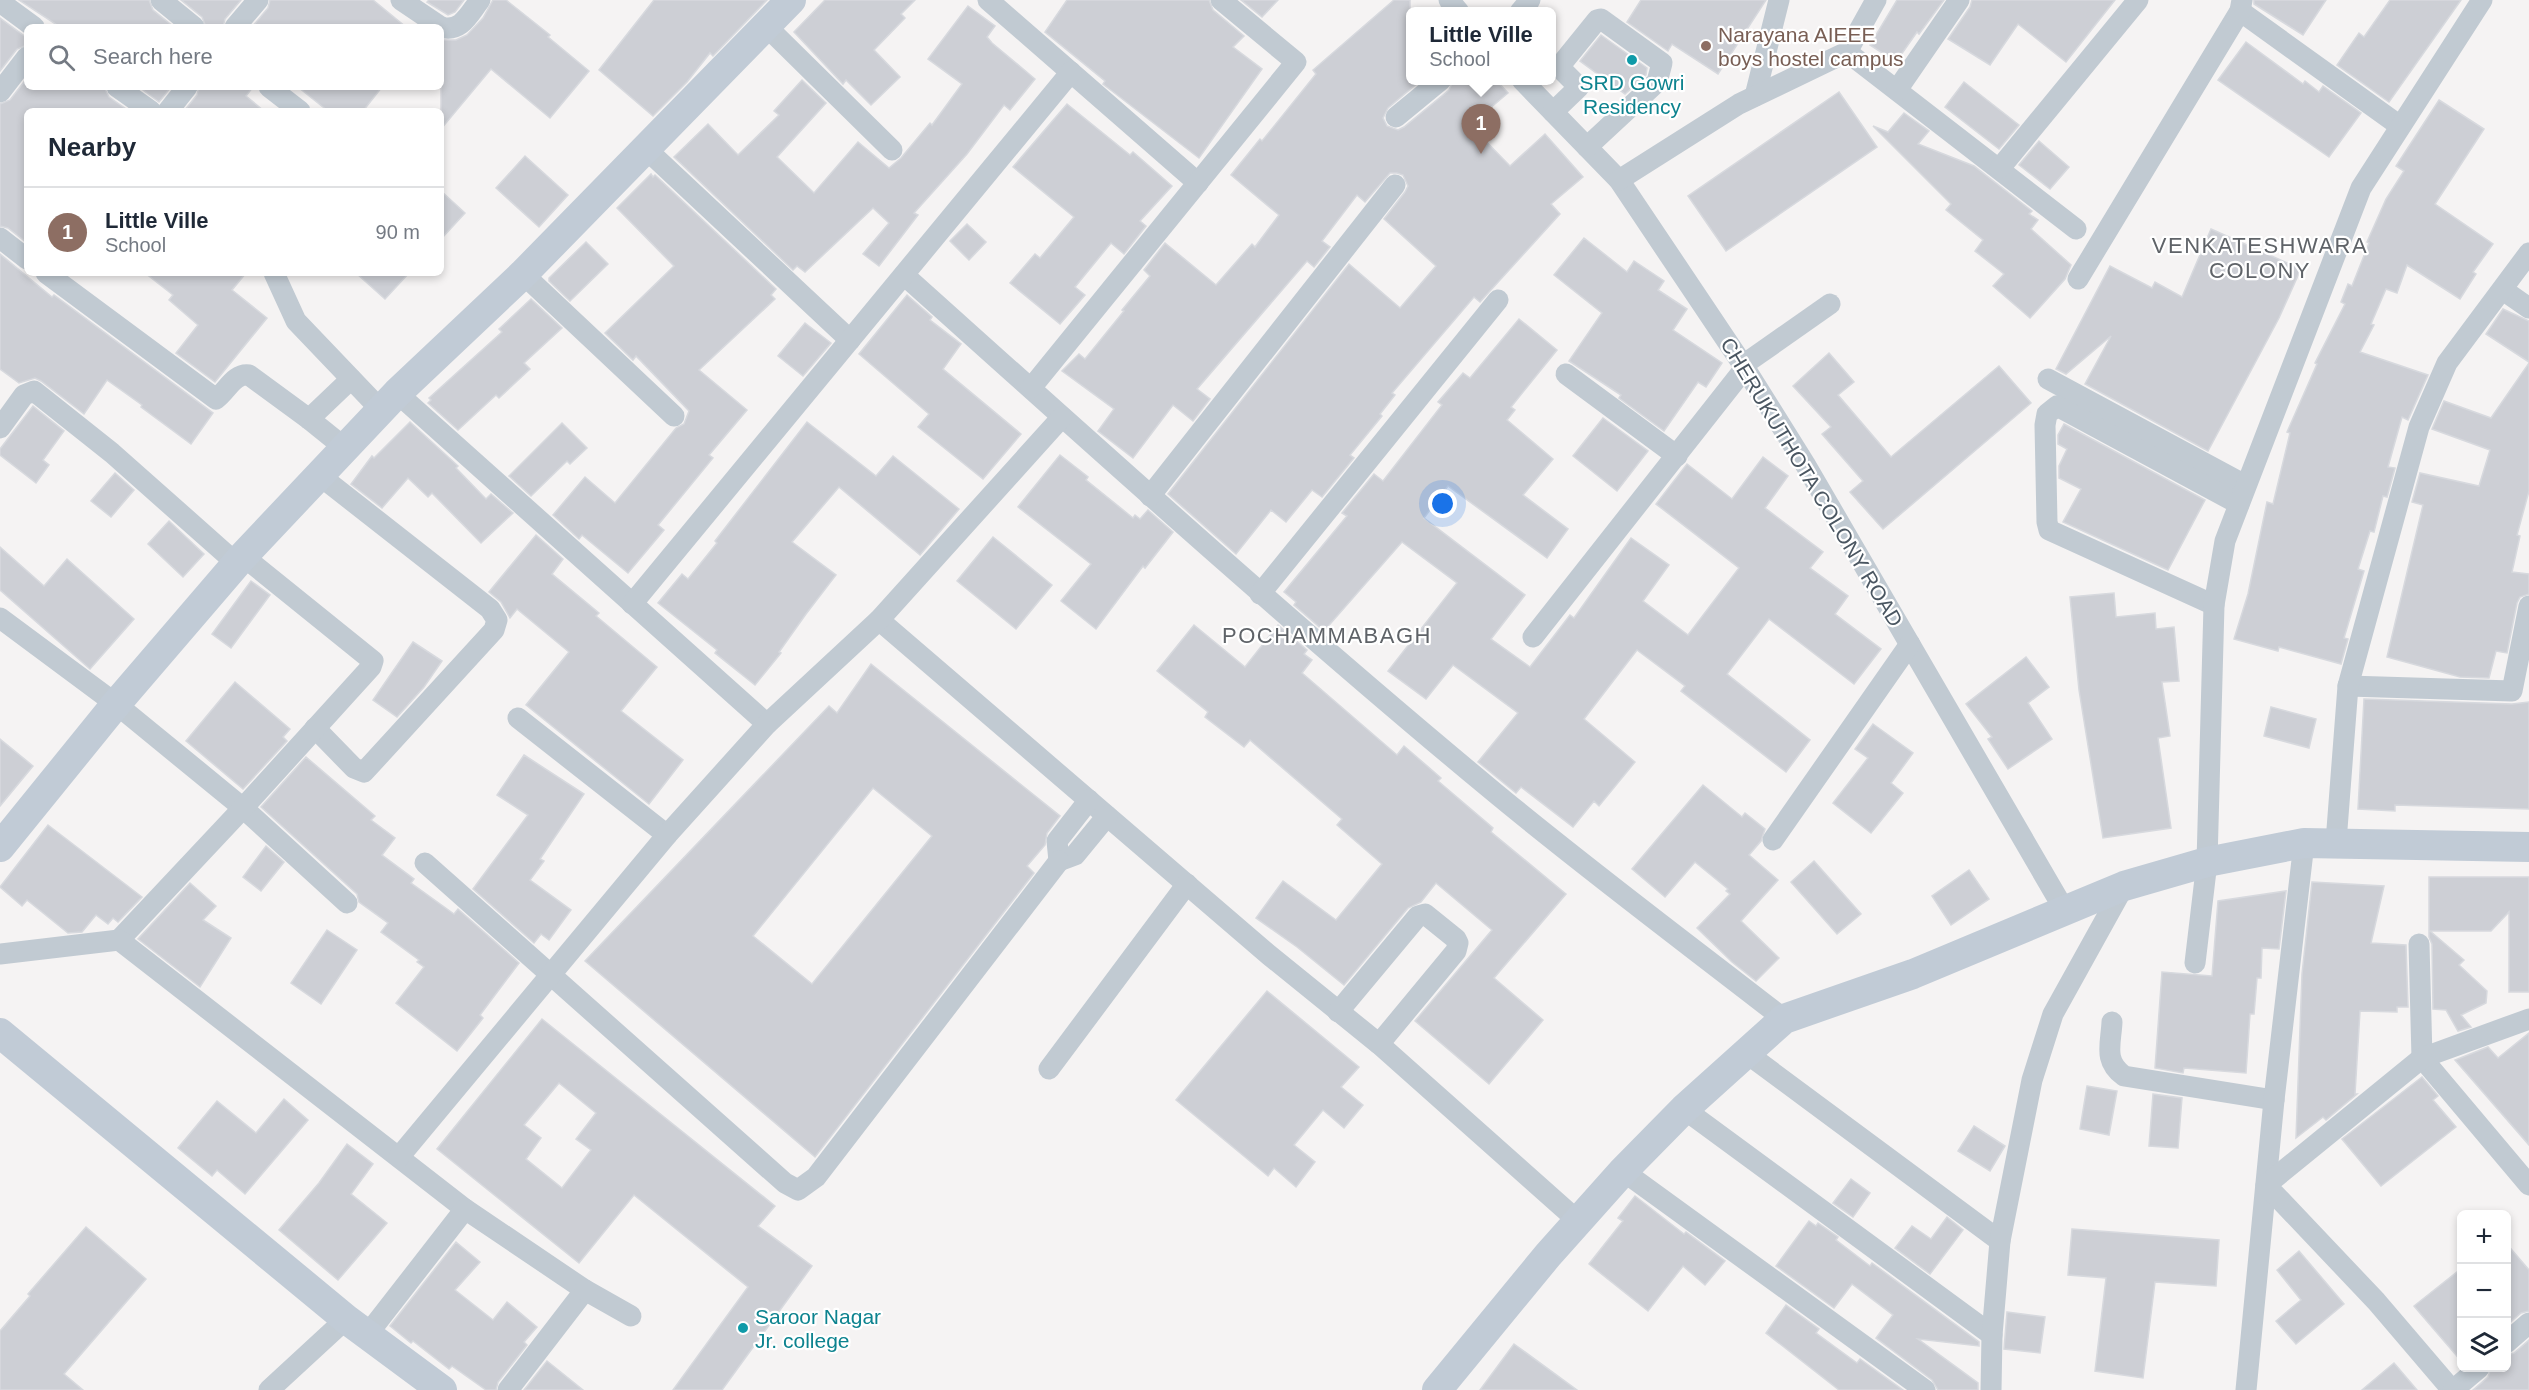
<!DOCTYPE html>
<meta charset="utf-8">
<style>
body{margin:0;font-family:Arial,sans-serif;background:#f2f2f3;color:#1f2937}
.controls{position:absolute;right:18px;bottom:18px;display:grid;overflow:hidden;border-radius:9px;box-shadow:0 3px 9px #0003}
.controls button{width:54px;height:54px;display:grid;place-items:center;padding:0;border:0;border-bottom:2px solid #e0e1e3;background:#fff;color:#1f2937;font:30px sans-serif}
.you{position:absolute;left:1443px;top:504px;width:21px;height:21px;margin:-15px;border:4px solid #fff;border-radius:50%;background:#1a73e8;box-shadow:0 0 0 9px #1a73e833}
.badge{display:grid;place-items:center;width:39px;height:39px;border-radius:50%;background:#7c3aed;color:#fff;font-size:20px;font-weight:700}
.pin{position:absolute;translate:-50% -50px;filter:drop-shadow(0 2px 3px #0008)}
.pin::after{content:'';position:absolute;top:32px;width:21px;height:18px;background:inherit;clip-path:polygon(0 0,100% 0,50% 100%)}
.popup{position:absolute;left:1406px;top:7px;width:150px;height:78px;box-sizing:border-box;display:grid;place-content:center;border-radius:9px;background:#fff;filter:drop-shadow(0 2px 4px #0005);font-size:20px;white-space:nowrap;color:#747a83}
.popup b{font-size:22px;color:#1f2937}
.popup::after{content:'';position:absolute;left:50%;top:100%;margin-left:-12px;border:12px solid transparent;border-top-color:#fff}
.list{margin:0;padding:0;list-style:none}
h2{display:flex;justify-content:space-between;align-items:center;height:78px;margin:0;padding:0 24px;font-size:26px}
h2 small{font-size:20px;font-weight:400;color:#747a83}
.list li{display:grid;grid-template-columns:39px 1fr auto;gap:18px;align-items:center;box-sizing:border-box;height:90px;padding:0 24px;border-top:2px solid #e0e1e3}
.list b{display:block;font-size:22px;white-space:nowrap}
.list p{margin:0;font-size:20px;white-space:nowrap;color:#747a83}
.list em{font-size:20px;font-style:normal;color:#747a83}
.icon{flex:none;width:33px;height:33px;fill:none;stroke:currentColor;stroke-width:2;stroke-linecap:round;stroke-linejoin:round}
.map{position:relative;flex:none;width:2529px;height:1390px;overflow:hidden}
.search{position:absolute;background:#fff;box-shadow:0 3px 9px #0003;left:24px;top:24px;width:420px;height:66px;display:flex;align-items:center;gap:15px;box-sizing:border-box;padding:0 21px;border-radius:9px;color:#747a83;font-size:22px}
.panel{position:absolute;background:#fff;box-shadow:0 3px 9px #0003;left:24px;top:108px;width:420px;height:168px;border-radius:9px}
.map>svg:first-child{display:block}
</style>
<div class="map">
<svg width="2529" height="1390" viewBox="0 0 2529 1390">
<rect width="100%" height="100%" fill="#f5f3f3"/>
<!-- building -->
<g fill="#cdcfd5" stroke="#d7d9de" stroke-width="1.5" fill-rule="evenodd">
<polygon points="19,0 149,0 153,10 174,27 60,27"/>
<polygon points="181,0 241,0 225,19 223,27 206,27 202,17"/>
<polygon points="270,0 373,0 406,27 252,27 268,8"/>
<polygon points="429,0 464,0 455,12 448,15 427,2"/>
<polygon points="493,0 506,0 550,35 548,37 589,71 550,118 491,69 441,129 441,40 456,40 467,35 483,18"/>
<polygon points="654,0 767,0 713,56 710,53 687,82 653,116 599,70"/>
<polygon points="825,0 915,0 901,14 905,18 874,50 900,77 871,105 846,80 843,84 794,32"/>
<polygon points="1067,0 1209,0 1213,10 1244,36 1233,47 1262,69 1199,158 1112,91 1103,84 1105,81 1045,32"/>
<polygon points="1241,0 1278,0 1262,17"/>
<polygon points="1394,0 1410,0 1410,81 1420,81 1388,108 1383,118 1387,126 1398,130 1404,127 1449,90 1453,81 1497,81 1508,93 1470,125 1510,166 1545,134 1583,177 1551,204 1560,214 1480,302 1474,297 1392,393 1395,395 1380,414 1382,416 1350,455 1354,458 1322,497 1312,490 1286,522 1271,510 1236,554 1168,494 1349,264 1400,308 1436,266 1384,219 1405,192 1408,186 1403,175 1397,173 1390,173 1365,202 1357,195 1322,241 1330,247 1314,267 1307,261 1197,389 1210,399 1193,421 1173,405 1133,458 1098,431 1114,409 1062,371 1079,354 1085,359 1124,311 1122,310 1150,276 1144,270 1165,243 1216,285 1252,244 1255,247 1279,215 1231,175 1260,139 1262,141 1316,74 1313,70"/>
<polygon points="1641,0 1766,0 1718,74 1672,44 1668,51 1627,22"/>
<polygon points="1897,0 1944,0 1919,34 1917,32 1896,62 1870,45"/>
<polygon points="1972,0 2115,0 2066,62 2018,24 1990,65 1948,39 1970,7"/>
<polygon points="2254,0 2326,0 2303,35 2254,4"/>
<polygon points="2390,0 2461,0 2389,102 2337,65 2359,33 2364,37"/>
<polygon points="968,6 995,26 987,37 992,43 1035,79 1010,110 1004,105 967,154 914,213 918,215 879,266 863,254 889,223 873,208 805,272 797,266 793,270 674,157 708,124 738,155 779,115 774,111 802,80 826,103 777,157 814,193 858,142 889,168 901,158 930,123 932,125 962,84 928,59"/>
<polygon points="0,18 27,38 27,45 17,49 0,71"/>
<polygon points="1601,35 1647,68 1646,75 1625,94 1580,61"/>
<polygon points="2246,42 2303,84 2305,81 2319,92 2323,86 2361,113 2329,157 2218,80"/>
<polygon points="27,78 27,87 104,87 109,97 129,111 27,111 27,243 8,228 0,226 0,104 10,100"/>
<polygon points="1964,82 2019,125 1999,149 1945,107"/>
<polygon points="139,87 171,87 159,102"/>
<polygon points="199,87 253,87 246,96 264,111 184,111 197,95"/>
<polygon points="298,87 382,87 363,111 328,111"/>
<polygon points="1839,92 1877,147 1726,251 1688,196"/>
<polygon points="2439,100 2484,129 2435,204 2493,244 2473,272 2476,274 2460,299 2407,265 2397,293 2386,289 2371,324 2374,325 2360,352 2428,375 2408,420 2402,417 2388,467 2395,468 2387,497 2383,496 2374,532 2370,531 2358,569 2364,571 2344,638 2348,639 2341,664 2279,647 2278,651 2234,639 2248,594 2267,502 2273,504 2290,433 2287,432 2317,364 2315,363 2345,304 2341,302 2348,284 2352,286 2369,243 2367,242 2386,199 2404,171 2396,166"/>
<polygon points="1067,104 1130,155 1133,152 1172,186 1140,221 1146,226 1124,254 1111,243 1075,287 1085,295 1060,324 1010,283 1035,254 1040,258 1074,217 1013,167"/>
<polygon points="1904,113 1929,131 1918,144 1974,166 2032,211 2029,214 2038,220 2031,229 2071,265 2065,279 2030,318 1993,286 2004,274 1975,251 1983,240 1946,210 1951,204 1873,126 1888,132"/>
<polygon points="2039,141 2069,167 2050,189 2019,165"/>
<polygon points="525,156 568,195 539,227 496,188"/>
<polygon points="651,174 653,177 655,175 776,289 771,295 775,299 699,370 747,410 709,455 713,458 658,525 664,530 628,573 582,535 579,539 553,515 585,477 615,503 676,428 684,424 689,411 636,356 633,360 605,333 674,266 617,208"/>
<polygon points="441,191 465,213 441,239"/>
<polygon points="967,224 986,242 969,260 950,241"/>
<polygon points="2211,229 2301,269 2279,318 2208,451 2085,384 2111,336 2066,374 2056,369 2110,266 2152,288 2155,282 2182,297"/>
<polygon points="1584,238 1627,272 1634,261 1664,281 1658,290 1687,309 1673,330 1722,363 1706,387 1698,382 1664,431 1619,398 1621,395 1569,361 1602,313 1554,275"/>
<polygon points="586,242 608,264 570,301 549,281 549,278"/>
<polygon points="0,254 52,297 54,295 213,413 191,444 141,407 142,405 107,380 84,414 41,381 35,378 19,383 0,369"/>
<polygon points="145,273 246,273 232,290 267,318 215,382 176,353 198,325 169,300 173,295"/>
<polygon points="356,273 409,273 385,299"/>
<polygon points="907,295 932,317 930,320 961,344 943,369 1021,434 983,479 918,427 929,414 859,354"/>
<polygon points="531,299 562,328 524,363 530,369 499,398 496,395 458,430 428,403 431,400 429,398 502,332 499,329"/>
<polygon points="2503,309 2529,321 2529,362 2486,334"/>
<polygon points="1519,319 1557,350 1511,407 1515,410 1507,420 1553,459 1523,495 1568,529 1547,558 1448,486 1424,518 1525,595 1491,639 1530,667 1570,615 1574,618 1631,538 1669,565 1643,601 1688,635 1739,568 1656,504 1687,464 1732,499 1763,457 1788,476 1765,508 1823,552 1810,568 1848,596 1835,614 1881,649 1854,684 1769,619 1727,674 1810,740 1786,772 1681,691 1685,686 1637,650 1584,719 1635,762 1599,806 1594,801 1573,827 1521,787 1516,793 1478,762 1518,713 1453,665 1426,699 1388,671 1457,583 1402,542 1324,631 1294,605 1296,602 1284,592 1347,516 1342,513 1374,474 1383,481 1442,405 1438,402 1463,373 1470,378"/>
<polygon points="805,323 831,343 803,376 778,356"/>
<polygon points="1829,353 1854,382 1838,395 1891,457 1999,366 2031,403 1883,529 1850,492 1863,481 1822,434 1831,427 1793,386"/>
<polygon points="2529,363 2529,491 2517,535 2520,536 2512,572 2529,574 2529,594 2520,597 2517,603 2507,653 2496,651 2489,678 2460,677 2387,657 2423,505 2412,502 2420,473 2479,486 2490,450 2432,429 2444,401 2491,418"/>
<polygon points="33,406 64,431 43,460 49,465 36,483 0,455 0,449"/>
<polygon points="1603,418 1648,451 1617,491 1573,456"/>
<polygon points="410,422 458,466 456,468 486,499 491,494 513,513 481,543 432,493 428,497 408,478 382,508 351,484 372,456 374,458"/>
<polygon points="807,422 876,476 893,456 959,509 920,555 839,487 792,542 836,575 806,614 779,652 781,653 755,685 715,653 717,650 658,603 682,574 688,579 717,543 715,541"/>
<polygon points="562,423 587,448 570,464 567,461 531,496 509,476"/>
<polygon points="2064,424 2205,500 2168,570 2063,522 2081,489 2059,478 2059,466 2067,449 2058,444 2058,435"/>
<polygon points="1060,455 1088,477 1086,480 1133,518 1135,515 1140,519 1148,510 1173,532 1145,568 1143,566 1096,629 1061,601 1091,564 1018,507"/>
<polygon points="115,473 134,490 111,517 91,501"/>
<polygon points="169,521 204,554 183,577 148,544"/>
<polygon points="536,535 563,559 552,574 599,613 596,616 657,667 621,711 683,760 649,804 526,705 569,652 517,609 510,618 501,602 489,592"/>
<polygon points="993,537 1052,585 1016,629 957,581"/>
<polygon points="0,547 44,586 67,559 134,619 90,669 0,590"/>
<polygon points="251,581 270,595 231,648 212,634"/>
<polygon points="2114,593 2116,617 2155,613 2156,629 2174,627 2179,681 2162,682 2170,736 2158,738 2171,828 2103,838 2079,690 2070,597"/>
<polygon points="1194,625 1245,667 1278,625 1307,650 1304,654 1312,660 1302,673 1397,755 1404,746 1441,778 1438,781 1493,828 1491,832 1566,894 1494,978 1543,1020 1489,1084 1415,1021 1492,930 1436,883 1421,902 1408,908 1344,985 1297,947 1256,918 1283,881 1336,920 1382,864 1337,825 1342,819 1250,740 1244,747 1205,717 1208,712 1157,671"/>
<polygon points="413,642 442,661 424,687 397,717 373,700"/>
<polygon points="2026,657 2049,687 2028,703 2052,739 2008,769 1988,739 1992,737 1966,704"/>
<path d="M 871,664 L 1060,816 L 1047,833 L 1045,845 L 1027,866 L 1034,873 L 815,1157 L 585,961 L 829,706 L 837,713 ZM 873,788 L 932,836 L 812,984 L 753,936 Z"/>
<polygon points="235,682 290,729 283,737 287,741 243,789 186,741"/>
<polygon points="2364,699 2512,704 2529,702 2529,809 2395,805 2395,811 2358,809"/>
<polygon points="2271,707 2316,719 2309,748 2264,736"/>
<polygon points="1873,724 1913,753 1891,783 1903,793 1871,833 1833,803 1868,758 1855,749"/>
<polygon points="0,739 33,766 0,806"/>
<polygon points="524,755 584,794 540,859 544,861 530,880 571,910 549,940 541,934 534,943 473,889 528,815 497,795"/>
<polygon points="306,757 375,816 371,820 395,838 382,855 414,879 411,883 454,914 458,909 519,963 480,1015 483,1018 457,1051 396,1003 424,967 417,962 419,960 381,932 388,923 359,902 357,894 261,807"/>
<polygon points="1703,785 1742,817 1745,813 1765,829 1761,841 1749,855 1778,880 1741,921 1779,958 1756,981 1732,962 1697,928 1730,894 1726,891 1728,889 1695,862 1665,897 1632,869"/>
<polygon points="48,825 142,897 118,922 113,918 108,924 96,915 82,932 68,933 27,900 22,906 0,887"/>
<polygon points="266,846 284,862 261,891 243,877"/>
<polygon points="1814,861 1861,914 1837,934 1791,882"/>
<polygon points="1969,870 1989,899 1951,925 1932,896"/>
<polygon points="2429,877 2529,877 2529,992 2509,992 2509,912 2491,931 2430,931 2464,960 2459,965 2487,991 2486,1003 2461,1015 2471,1027 2458,1031 2446,1010 2433,1009 2432,944 2429,937"/>
<polygon points="2312,882 2384,886 2371,943 2406,945 2408,1007 2397,1007 2397,1012 2360,1011 2355,1094 2357,1094 2326,1120 2323,1117 2296,1138 2302,974"/>
<polygon points="190,883 216,906 203,920 231,938 200,987 138,939"/>
<polygon points="2286,891 2279,949 2262,948 2261,978 2257,978 2254,1014 2250,1014 2246,1073 2184,1068 2183,1073 2155,1068 2162,972 2212,976 2218,901"/>
<polygon points="327,930 357,950 321,1004 291,983"/>
<polygon points="1267,991 1359,1067 1341,1087 1363,1105 1344,1128 1323,1110 1294,1145 1315,1162 1296,1187 1274,1168 1268,1176 1176,1100"/>
<path d="M 542,1019 L 775,1206 L 758,1226 L 812,1266 L 722,1390 L 673,1390 L 748,1287 L 634,1195 L 579,1263 L 437,1149 ZM 559,1083 L 596,1113 L 576,1139 L 591,1150 L 562,1188 L 526,1159 L 541,1138 L 524,1125 Z"/>
<polygon points="2529,1033 2529,1145 2455,1060 2488,1047 2498,1058"/>
<polygon points="2422,1077 2438,1096 2433,1100 2456,1127 2381,1186 2342,1139"/>
<polygon points="2087,1086 2117,1091 2109,1135 2080,1129"/>
<polygon points="2153,1094 2182,1098 2178,1148 2149,1146"/>
<polygon points="284,1099 308,1120 245,1194 217,1170 212,1176 178,1148 217,1101 256,1133"/>
<polygon points="1974,1126 2005,1146 1990,1171 1958,1151"/>
<polygon points="347,1144 373,1164 351,1194 387,1223 338,1280 279,1230 319,1183"/>
<polygon points="1851,1179 1870,1193 1853,1217 1833,1203"/>
<polygon points="1635,1196 1684,1234 1686,1232 1725,1261 1705,1285 1683,1266 1648,1311 1589,1264 1623,1221 1618,1218"/>
<polygon points="1947,1217 1963,1230 1930,1274 1895,1248 1912,1226 1931,1239"/>
<polygon points="1809,1221 1816,1226 1818,1223 1838,1237 1836,1240 1870,1266 1872,1263 1979,1342 1979,1346 1918,1339 1978,1383 1978,1390 1938,1390 1932,1380 1876,1338 1893,1315 1852,1284 1834,1308 1776,1266"/>
<polygon points="86,1227 146,1279 64,1374 83,1390 0,1390 0,1331 30,1296 28,1294"/>
<polygon points="2072,1229 2219,1240 2216,1286 2155,1282 2143,1378 2095,1371 2106,1278 2068,1275"/>
<polygon points="456,1242 480,1262 455,1290 493,1320 507,1302 537,1327 524,1342 527,1345 498,1382 496,1390 486,1390 452,1366 449,1369 413,1341 411,1343 390,1326"/>
<polygon points="2506,1243 2529,1270 2529,1311 2521,1313 2506,1326"/>
<polygon points="2299,1251 2344,1304 2296,1344 2276,1321 2301,1300 2277,1270"/>
<polygon points="2462,1268 2462,1362 2414,1306"/>
<polygon points="1786,1305 1819,1329 1816,1333 1857,1363 1860,1359 1903,1390 1839,1390 1766,1333"/>
<polygon points="2007,1312 2045,1317 2040,1353 2004,1349"/>
<polygon points="2529,1340 2529,1390 2473,1390 2488,1377 2491,1368 2506,1368 2506,1355 2514,1353"/>
<polygon points="1514,1344 1577,1390 1480,1390"/>
<polygon points="547,1361 583,1390 524,1390"/>
<polygon points="2394,1363 2417,1390 2362,1390"/>
</g>
<g fill="none" stroke-linecap="round" stroke-linejoin="round">
<!-- street -->
<g stroke="#c1cad2" stroke-width="21">
<polyline points="161,0 194,27"/>
<polyline points="401,0 441,27"/>
<polyline points="988,0 1198,183"/>
<polyline points="1449,0 1459,12"/>
<polyline points="0,2 34,27"/>
<polyline points="2240,11 2400,126"/>
<polyline points="1520,12 1530,0"/>
<polyline points="766,26 892,150"/>
<polyline points="235,27 258,0"/>
<path d="M 441,27 C 461,33 469,14 480,0"/>
<polyline points="1847,52 2076,229"/>
<polyline points="1522,80 1619,180 1743,365 1805,464 2065,911"/>
<polyline points="117,87 151,111"/>
<polyline points="269,87 300,111"/>
<polyline points="1897,90 1959,0"/>
<polyline points="0,92 27,57"/>
<polyline points="1755,96 1779,0"/>
<polyline points="168,111 187,87"/>
<polyline points="1553,112 1579,87 1559,67 1597,20 1601,19 1662,63 1657,82 1587,147"/>
<polyline points="1396,117 1441,80"/>
<polyline points="646,149 850,340"/>
<polyline points="2000,168 2138,0"/>
<polyline points="1619,180 1739,104 1847,52 1876,0"/>
<polyline points="0,238 27,259"/>
<path d="M 46,273 L 216,399 C 227,391 234,373 249,375 L 309,419 L 351,379"/>
<polyline points="274,273 296,321 381,410"/>
<polyline points="523,274 674,416"/>
<path d="M 904,275 C 1097,448 1288,621 1488,787 C 1584,867 1685,942 1784,1019"/>
<polyline points="2078,279 2240,11 2242,0"/>
<polyline points="2503,290 2529,308"/>
<polyline points="1743,365 1830,304"/>
<polyline points="1566,374 1677,456"/>
<polyline points="2048,379 2245,485"/>
<polyline points="1031,388 1296,62 1221,0"/>
<polyline points="397,393 767,724"/>
<polyline points="309,419 345,448"/>
<polyline points="0,428 24,395 34,391 112,453 236,563"/>
<polyline points="1150,496 1395,185"/>
<polyline points="1260,594 1498,300"/>
<polyline points="632,604 1071,72"/>
<polyline points="2214,605 2049,530 2047,522 2045,425 2047,414 2057,406 2239,504"/>
<polyline points="0,618 116,704 243,808 347,903"/>
<polyline points="879,620 1269,955 1379,1044 1578,1221"/>
<polyline points="1533,637 1745,368"/>
<polyline points="2348,686 2512,691 2529,606"/>
<polyline points="518,718 667,835"/>
<polyline points="315,728 354,768 364,772 494,630 497,620 490,609 319,475"/>
<polyline points="1089,800 1057,841 1059,861 1075,855 1107,816"/>
<polyline points="1773,840 1910,644"/>
<polyline points="2336,842 2348,686 2419,427 2447,363 2529,253"/>
<polyline points="425,863 785,1183 798,1190 816,1177 1059,861"/>
<polyline points="119,940 243,808 371,667 373,661 243,556"/>
<polyline points="2419,944 2422,1058 2529,1185"/>
<polyline points="0,954 119,940 465,1209 585,1290 508,1390"/>
<polyline points="2195,963 2207,862 2214,605 2225,541 2361,188 2482,0"/>
<polyline points="1338,1012 1418,916 1425,914 1456,939 1458,943 1456,951 1379,1044"/>
<path d="M 2112,1022 C 2111,1044 2103,1061 2124,1076 L 2274,1100"/>
<polyline points="1745,1052 2000,1241"/>
<polyline points="1049,1069 1187,884"/>
<polyline points="1684,1109 1992,1335"/>
<polyline points="399,1157 667,835 767,724 879,620 1062,417"/>
<polyline points="1623,1171 1925,1390"/>
<polyline points="585,1290 631,1316"/>
<polyline points="367,1335 465,1209"/>
<polyline points="2506,1343 2529,1323"/>
<polyline points="269,1390 346,1319"/>
<polyline points="1991,1390 1992,1335 2000,1241 2032,1080 2053,1014 2124,886"/>
<polyline points="2246,1390 2274,1100 2304,843"/>
<polyline points="2452,1390 2376,1301 2266,1185 2422,1058 2529,1019"/>
<polyline points="2453,1390 2479,1368"/>
</g>
<!-- secondary -->
<g stroke="#c1cbd6" stroke-width="30">
<polyline points="0,847 116,704 243,556 397,393 523,274 791,0"/>
<polyline points="0,1033 346,1319 442,1390"/>
<polyline points="1437,1390 1548,1255 1623,1171 1684,1109 1784,1019 1913,974 2124,886 2207,862 2304,843 2529,847"/>
</g>
</g>
<!-- markers -->
<circle fill="#8d6e63" stroke="#fff" stroke-width="2" cx="1706" cy="46" r="6"/>
<g fill="#0f9aa8" stroke="#fff" stroke-width="2">
<circle cx="1632" cy="60" r="6"/>
<circle cx="743" cy="1328" r="6"/>
</g>
<g text-anchor="middle" dominant-baseline="central" stroke-width="4.5" stroke-linejoin="round" paint-order="stroke">
<!-- education labels -->
<g font-size="21" fill="#785e54" stroke="#fff" text-anchor="start">
<text x="1718" y="34">Narayana AIEEE<tspan x="1718" dy="24">boys hostel campus</tspan></text>
</g>
<!-- culture labels -->
<g font-size="21" fill="#0d838f" stroke="#fff">
<text x="1632" y="82">SRD Gowri<tspan x="1632" dy="24">Residency</tspan></text>
<text x="755" y="1316" text-anchor="start">Saroor Nagar<tspan x="755" dy="24">Jr. college</tspan></text>
</g>
<!-- street labels -->
<g font-size="21" fill="#4a5661" stroke="#fff">
<text transform="translate(1812 482) rotate(59)">CHERUKUTHOTA COLONY ROAD</text>
</g>
<!-- neighbourhood labels -->
<g font-size="22" letter-spacing="1.5" fill="#5f6368" stroke="#fff">
<text x="2260" y="245">VENKATESHWARA<tspan x="2260" dy="25">COLONY</tspan></text>
<text x="1327" y="635">POCHAMMABAGH</text>
</g>
</g>
</svg>
<div class="controls">
<button>+</button>
<button>−</button>
<button><svg class="icon" aria-label="layers" viewBox="0 0 24 24"><path d="M12 4l9 5-9 5-9-5zM3 14l9 5 9-5"/></svg></button>
</div>
<div class="you"></div>
<div class="pin badge" style="left:1481px;top:154px;background:#8d6e63">1</div>
<div class="popup"><b>Little Ville</b>School</div>
<div class="search"><svg class="icon" aria-label="search" viewBox="0 0 24 24"><circle cx="10" cy="10" r="6"/><path d="M15 15l6 6"/></svg>Search here</div>
<section class="panel">
<h2>Nearby<small></small></h2>
<ul class="list">
<li><span class="badge" style="background:#8d6e63">1</span><div><b>Little Ville</b><p>School</p></div><em>90 m</em></li>
</ul>
</section>
</div>
